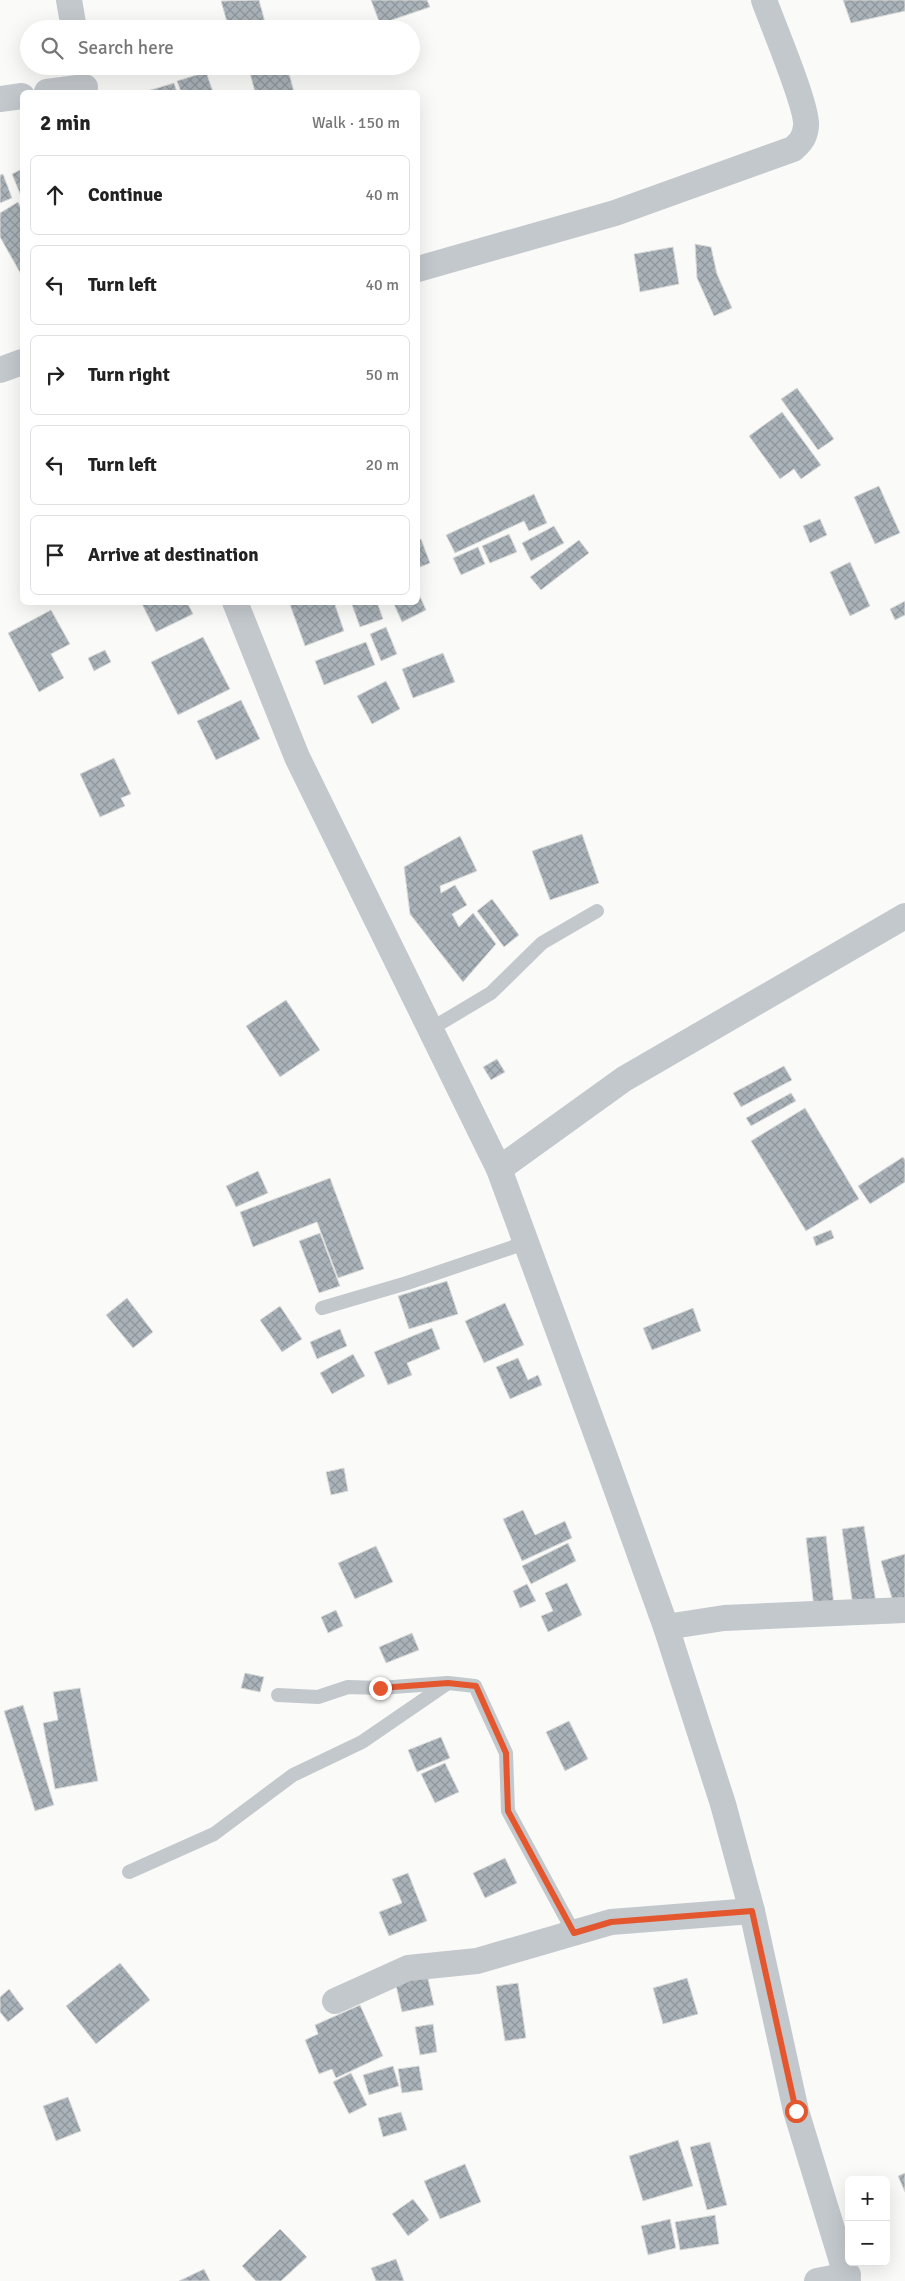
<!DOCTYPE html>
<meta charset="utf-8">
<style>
body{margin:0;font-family:Signika,sans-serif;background:#f6f6f6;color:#222}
.controls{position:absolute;right:15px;bottom:15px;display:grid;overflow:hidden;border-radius:8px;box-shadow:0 5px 20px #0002}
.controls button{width:45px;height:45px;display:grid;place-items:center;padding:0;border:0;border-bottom:1px solid #e0e0e0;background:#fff;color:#222;font:25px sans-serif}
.stop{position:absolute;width:15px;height:15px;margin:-11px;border:4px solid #e4572e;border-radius:50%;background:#fff}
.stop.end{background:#e4572e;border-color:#fff;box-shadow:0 1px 5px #0008}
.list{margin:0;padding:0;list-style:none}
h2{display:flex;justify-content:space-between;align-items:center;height:65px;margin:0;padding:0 20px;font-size:21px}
h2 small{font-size:16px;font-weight:400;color:#767676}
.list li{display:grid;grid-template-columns:32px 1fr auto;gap:15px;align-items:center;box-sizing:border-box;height:80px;margin:0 10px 10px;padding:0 10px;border:1px solid #e0e0e0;border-radius:8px}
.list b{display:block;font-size:19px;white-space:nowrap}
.list em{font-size:16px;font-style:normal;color:#767676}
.icon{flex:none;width:28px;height:28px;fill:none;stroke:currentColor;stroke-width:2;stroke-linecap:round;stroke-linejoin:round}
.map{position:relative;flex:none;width:905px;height:2281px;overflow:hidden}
.search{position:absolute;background:#fff;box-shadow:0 5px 20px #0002;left:20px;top:20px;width:400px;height:55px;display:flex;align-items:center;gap:12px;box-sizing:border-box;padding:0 18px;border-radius:28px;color:#767676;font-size:19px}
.panel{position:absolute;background:#fff;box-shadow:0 5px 20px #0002;left:20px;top:90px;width:400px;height:515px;border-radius:8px}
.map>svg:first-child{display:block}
</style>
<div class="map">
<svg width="905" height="2281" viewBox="0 0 905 2281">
<defs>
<pattern id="building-cross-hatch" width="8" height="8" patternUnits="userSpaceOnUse" patternTransform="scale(1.25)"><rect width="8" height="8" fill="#aab3b9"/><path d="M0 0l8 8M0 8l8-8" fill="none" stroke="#8e969c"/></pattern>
</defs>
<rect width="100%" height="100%" fill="#fafaf8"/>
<!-- building -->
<g fill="url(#building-cross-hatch)" stroke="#dcdcda">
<polygon points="259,0 265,22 255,25 256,29 229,29 221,1"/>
<polygon points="371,0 427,0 430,7 380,24"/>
<polygon points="843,0 905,0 905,11 851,23"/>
<polygon points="248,66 287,66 294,92 255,92"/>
<polygon points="206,72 213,92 181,92 177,81"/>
<polygon points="174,83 177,92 144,92"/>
<polygon points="22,169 22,196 21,196 12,174"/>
<polygon points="3,174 12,198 0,203 0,175"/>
<polygon points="18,202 22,210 22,276 0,237 0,213"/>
<polygon points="695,244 711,247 717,274 732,308 714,316 697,278"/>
<polygon points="673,247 679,284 640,292 634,254"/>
<polygon points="797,388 834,439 818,450 781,399"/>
<polygon points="782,412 821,465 801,479 794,469 780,479 749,436"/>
<polygon points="879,486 900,533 875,544 854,497"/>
<polygon points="534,494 547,523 529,531 524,521 455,553 446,535"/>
<polygon points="820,519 827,535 810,543 803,526"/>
<polygon points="554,526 564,543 531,561 522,543"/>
<polygon points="509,534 517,552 490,563 482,546"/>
<polygon points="421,539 430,563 418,568 418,540"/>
<polygon points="579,540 589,553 541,590 530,577"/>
<polygon points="478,547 485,564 461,575 453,558"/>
<polygon points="850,562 870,606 850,616 830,572"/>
<polygon points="418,592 426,610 402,622 393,602 418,602"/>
<polygon points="905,601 905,615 895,620 890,609"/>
<polygon points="141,602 187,602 193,614 156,632"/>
<polygon points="289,602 334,602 344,631 305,646"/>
<polygon points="351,602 377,602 383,619 360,627"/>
<polygon points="51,610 70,644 51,654 64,678 39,692 8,633"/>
<polygon points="386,627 397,654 381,661 370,634"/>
<polygon points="203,637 230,689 178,715 151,662"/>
<polygon points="366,642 375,665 324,685 315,661"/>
<polygon points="105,650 111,662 94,671 88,658"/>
<polygon points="443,653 455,682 413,698 402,669"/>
<polygon points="386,681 400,709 372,724 357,696"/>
<polygon points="241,700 260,739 216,760 197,721"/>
<polygon points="114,758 131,794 121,798 125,806 100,817 80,774"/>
<polygon points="582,834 599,883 550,900 532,851"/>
<polygon points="460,836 477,871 440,886 441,893 455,885 467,905 452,914 459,927 473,913 496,944 463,982 410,914 404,867"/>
<polygon points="492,899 519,935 504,947 477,911"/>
<polygon points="286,1000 320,1050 280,1077 246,1026"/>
<polygon points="497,1059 505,1072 491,1080 483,1067"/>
<polygon points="784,1066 792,1080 741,1107 733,1093"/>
<polygon points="791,1093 796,1101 751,1126 746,1118"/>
<polygon points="805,1108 859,1199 806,1231 751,1141"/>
<polygon points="903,1157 905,1160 905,1182 870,1204 858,1186"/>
<polygon points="258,1171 268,1193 236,1207 226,1186"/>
<polygon points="330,1178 364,1269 338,1278 317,1222 253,1247 240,1212"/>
<polygon points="831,1230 834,1238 816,1246 813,1237"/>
<polygon points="320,1233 340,1286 319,1293 299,1241"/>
<polygon points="447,1281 458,1314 409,1329 398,1296"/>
<polygon points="127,1298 153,1332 133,1348 106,1315"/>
<polygon points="505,1303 524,1345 484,1363 465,1321"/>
<polygon points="280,1306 302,1339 282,1352 260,1320"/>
<polygon points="693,1308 701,1331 652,1350 643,1328"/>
<polygon points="432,1328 440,1349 407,1363 412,1375 388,1385 374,1352"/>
<polygon points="340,1329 347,1346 317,1359 310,1342"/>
<polygon points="353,1354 365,1376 332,1394 320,1373"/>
<polygon points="518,1358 528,1380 538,1375 542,1385 510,1399 496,1367"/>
<polygon points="344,1468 348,1491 331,1495 326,1472"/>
<polygon points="523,1510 535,1535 565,1521 572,1538 522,1561 503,1519"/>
<polygon points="864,1526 877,1609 854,1613 842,1529"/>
<polygon points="826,1536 834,1605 814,1608 806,1538"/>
<polygon points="568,1543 576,1561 531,1584 522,1566"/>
<polygon points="376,1546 393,1582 355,1599 338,1563"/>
<polygon points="905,1554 905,1602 894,1605 881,1561"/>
<polygon points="567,1583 582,1615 548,1632 541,1616 553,1611 545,1593"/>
<polygon points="527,1584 536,1601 520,1608 513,1591"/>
<polygon points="336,1610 343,1626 328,1633 321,1617"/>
<polygon points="412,1633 419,1650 386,1663 379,1647"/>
<polygon points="245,1673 264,1677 260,1692 241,1688"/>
<polygon points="80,1688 98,1781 55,1789 43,1723 58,1720 53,1692"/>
<polygon points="23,1705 54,1805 35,1811 4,1711"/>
<polygon points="569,1721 588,1759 565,1771 546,1732"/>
<polygon points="441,1737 450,1758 417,1772 408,1750"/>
<polygon points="445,1763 459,1792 435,1803 421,1774"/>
<polygon points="505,1858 517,1883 485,1898 473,1873"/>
<polygon points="408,1873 427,1921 389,1936 379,1912 402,1903 392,1879"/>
<polygon points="120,1963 150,2000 96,2044 66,2006"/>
<polygon points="427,1974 434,2005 402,2012 395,1981"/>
<polygon points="687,1978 698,2014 663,2024 653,1988"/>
<polygon points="518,1983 526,2038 505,2041 496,1986"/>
<polygon points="9,1989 24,2009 8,2022 0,2012 0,1997"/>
<polygon points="360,2005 383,2056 336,2078 332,2069 319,2074 305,2040 318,2034 315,2025"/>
<polygon points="433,2024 437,2052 420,2055 415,2027"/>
<polygon points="393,2066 399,2086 369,2095 363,2075"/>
<polygon points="419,2066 423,2090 402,2093 398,2069"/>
<polygon points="351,2073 367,2105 349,2114 333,2082"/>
<polygon points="68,2097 81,2131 56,2141 43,2106"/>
<polygon points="401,2112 407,2130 383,2137 378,2118"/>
<polygon points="678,2140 693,2186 643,2201 629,2156"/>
<polygon points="710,2142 727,2205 707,2210 690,2147"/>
<polygon points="465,2164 481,2202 440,2219 424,2181"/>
<polygon points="905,2173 905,2192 898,2176"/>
<polygon points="413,2199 429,2220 408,2236 392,2214"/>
<polygon points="715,2215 719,2244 680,2250 675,2222"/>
<polygon points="670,2219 676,2248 648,2255 641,2226"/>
<polygon points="280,2229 307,2257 281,2281 256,2281 242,2266"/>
<polygon points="396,2259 404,2281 376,2281 371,2268"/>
<polygon points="204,2269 210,2281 179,2281"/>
</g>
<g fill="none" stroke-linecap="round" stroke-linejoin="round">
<!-- lane -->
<g stroke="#c3c8cc" stroke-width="14">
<polyline points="429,1030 491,993 542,943 597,911"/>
<polyline points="322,1308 407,1283 525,1243"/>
<polyline points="278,1695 318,1697 348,1687 380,1688 447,1683"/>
<polyline points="129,1872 214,1834 293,1775 362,1742 448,1683 475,1686 506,1753 508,1811 574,1933"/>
</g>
<!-- street -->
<g stroke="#c3c8cc" stroke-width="26">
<polyline points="69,0 74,29"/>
<polyline points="47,92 85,87"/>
<polyline points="0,99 22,96"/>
<path d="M 418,269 L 615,213 L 793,149 C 801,142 805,137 806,126 C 808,107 772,23 764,0"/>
<polyline points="0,370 22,362"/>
<polyline points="235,602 297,757 499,1169 606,1460 666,1627 723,1804 752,1911 796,2111 848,2281"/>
<polyline points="499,1169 624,1079 905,916"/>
<polyline points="666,1627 724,1618 905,1610"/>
<polyline points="335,2001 408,1968 477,1961 611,1922 752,1911"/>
<polyline points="817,2281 848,2275"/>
</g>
</g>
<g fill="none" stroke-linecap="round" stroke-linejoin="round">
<!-- route -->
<polyline stroke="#e4572e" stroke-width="6" points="380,1688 448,1683 476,1686 506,1753 508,1811 574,1933 611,1922 752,1911 796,2111"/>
</g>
</svg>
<div class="controls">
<button>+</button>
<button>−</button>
</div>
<div class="stop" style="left:796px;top:2111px"></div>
<div class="stop end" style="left:380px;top:1688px"></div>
<div class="search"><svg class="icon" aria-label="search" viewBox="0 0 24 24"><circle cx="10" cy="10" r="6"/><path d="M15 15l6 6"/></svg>Search here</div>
<section class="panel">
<h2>2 min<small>Walk · 150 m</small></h2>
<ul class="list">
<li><svg class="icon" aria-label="ahead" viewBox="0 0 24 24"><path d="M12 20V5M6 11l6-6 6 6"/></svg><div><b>Continue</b></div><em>40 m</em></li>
<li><svg class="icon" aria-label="left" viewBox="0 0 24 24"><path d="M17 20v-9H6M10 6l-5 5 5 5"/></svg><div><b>Turn left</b></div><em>40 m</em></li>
<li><svg class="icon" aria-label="right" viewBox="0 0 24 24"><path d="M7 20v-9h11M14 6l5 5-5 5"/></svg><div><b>Turn right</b></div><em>50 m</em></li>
<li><svg class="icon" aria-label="left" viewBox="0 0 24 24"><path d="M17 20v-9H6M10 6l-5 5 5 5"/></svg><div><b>Turn left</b></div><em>20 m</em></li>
<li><svg class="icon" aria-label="arrive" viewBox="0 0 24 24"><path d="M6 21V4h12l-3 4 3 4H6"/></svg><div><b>Arrive at destination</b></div></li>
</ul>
</section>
</div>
